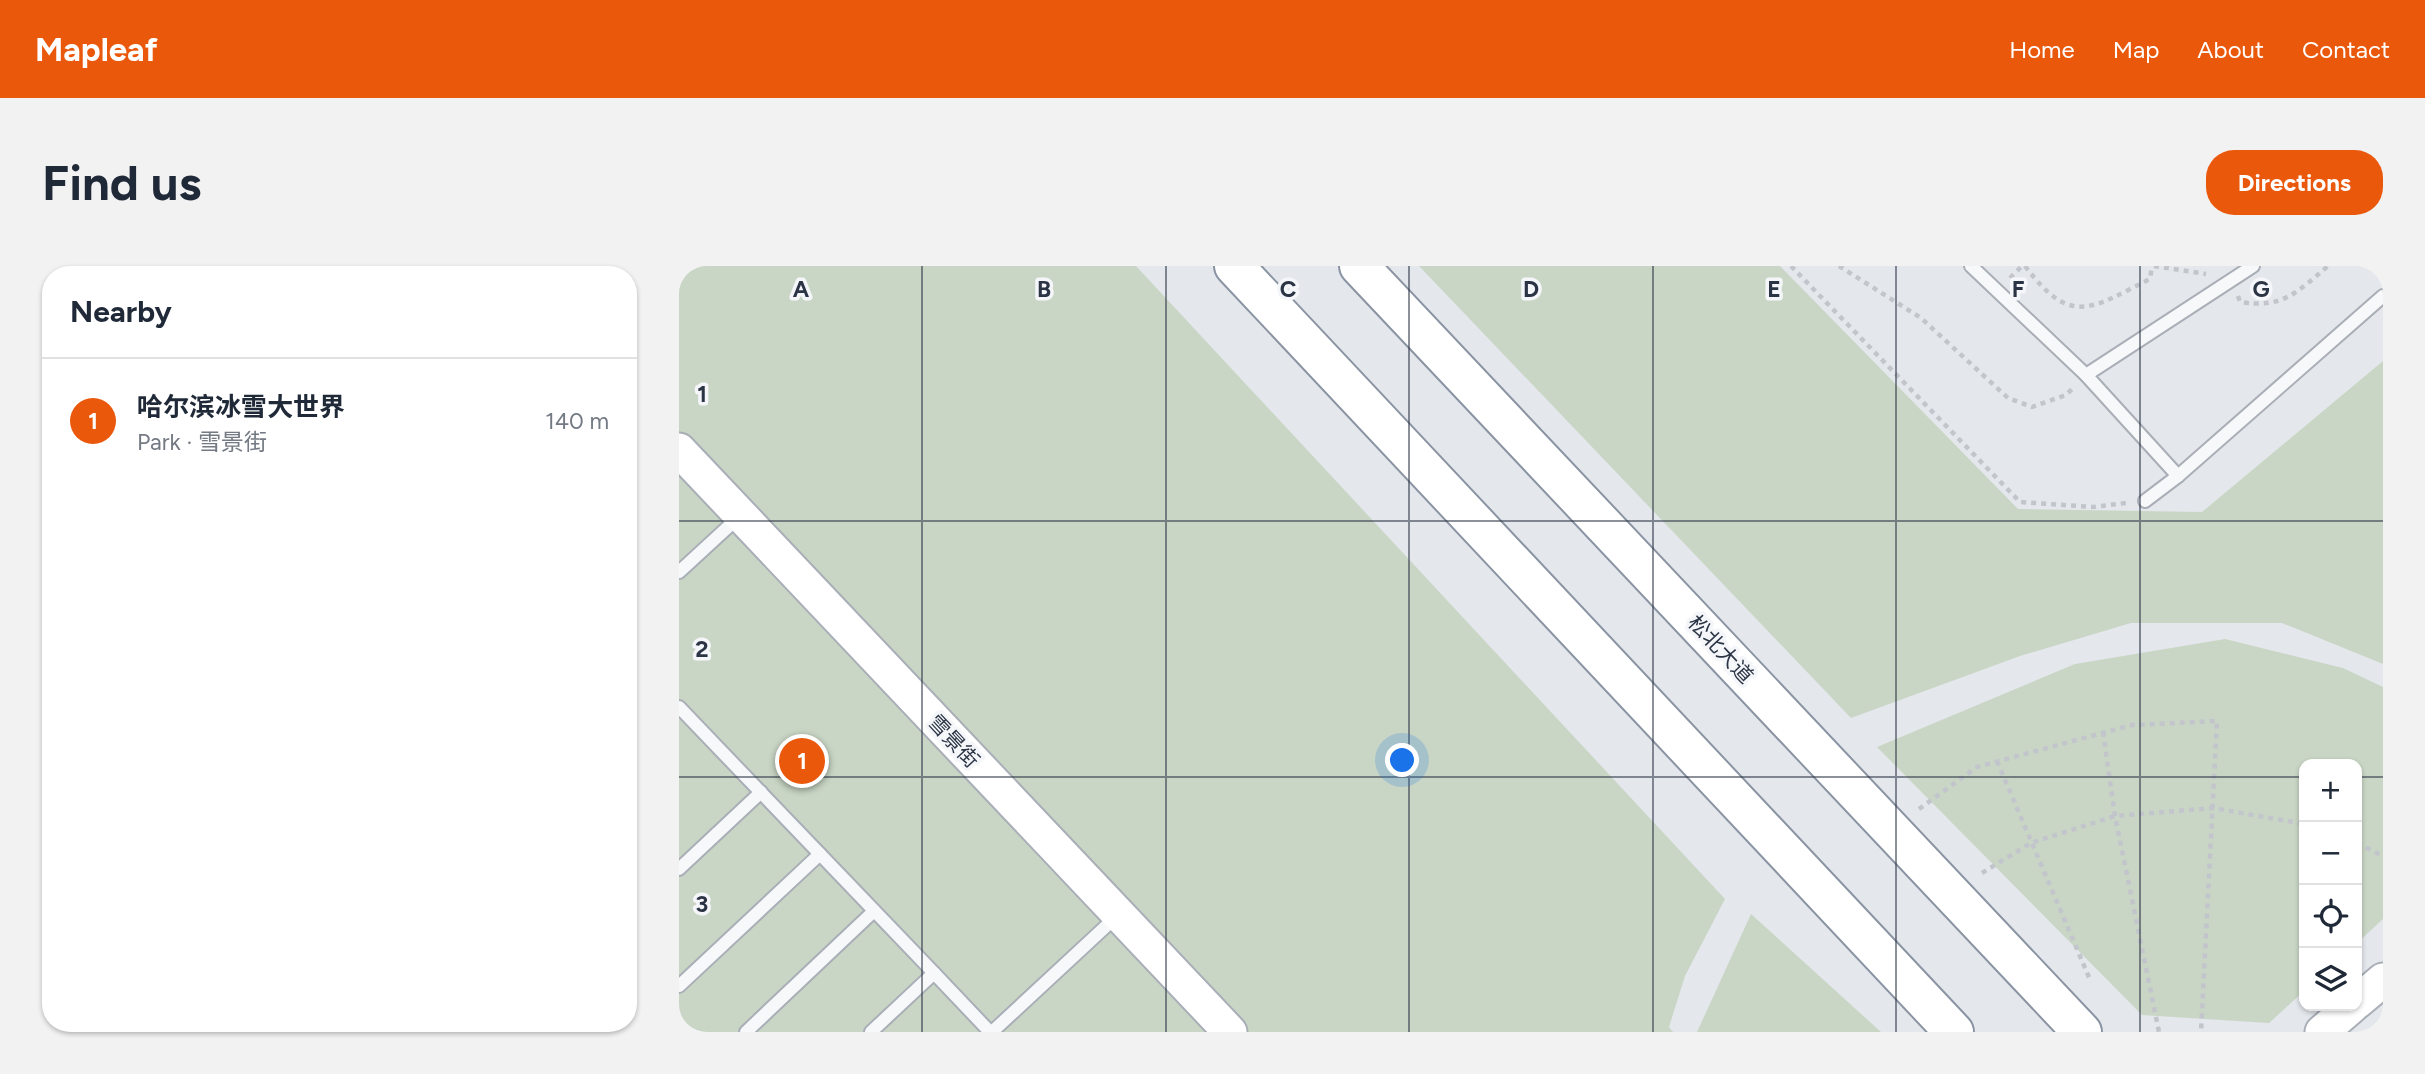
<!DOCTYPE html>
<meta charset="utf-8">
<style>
body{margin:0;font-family:Figtree,"Noto Sans SC",sans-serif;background:#f2f2f3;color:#1f2937}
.controls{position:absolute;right:21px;bottom:21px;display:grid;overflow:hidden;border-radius:14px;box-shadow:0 2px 5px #0004}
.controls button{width:63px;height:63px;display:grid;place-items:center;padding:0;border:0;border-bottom:2px solid #e0e1e3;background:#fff;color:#1f2937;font:35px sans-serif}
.you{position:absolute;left:724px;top:495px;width:24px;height:24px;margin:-18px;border:5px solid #fff;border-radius:50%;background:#1a73e8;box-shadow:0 0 0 10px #1a73e833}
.badge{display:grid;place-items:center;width:46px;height:46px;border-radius:50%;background:#ea580c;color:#fff;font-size:23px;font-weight:700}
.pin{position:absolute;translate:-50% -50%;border:4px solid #fff;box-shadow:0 2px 7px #0006}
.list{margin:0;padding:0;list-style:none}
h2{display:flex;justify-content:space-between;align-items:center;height:91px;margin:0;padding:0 28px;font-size:30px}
h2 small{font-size:23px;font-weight:400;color:#747a83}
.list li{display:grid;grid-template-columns:46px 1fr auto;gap:21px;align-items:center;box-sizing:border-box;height:126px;padding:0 28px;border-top:2px solid #e0e1e3}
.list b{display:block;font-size:26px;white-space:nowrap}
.list p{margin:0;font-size:23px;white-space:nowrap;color:#747a83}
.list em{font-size:23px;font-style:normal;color:#747a83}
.icon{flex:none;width:38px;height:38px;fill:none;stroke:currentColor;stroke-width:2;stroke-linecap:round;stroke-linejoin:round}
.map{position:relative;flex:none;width:1704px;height:766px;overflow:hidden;border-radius:28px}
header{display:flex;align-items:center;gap:42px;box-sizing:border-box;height:98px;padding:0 35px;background:#ea580c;color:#fff}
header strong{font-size:33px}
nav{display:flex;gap:38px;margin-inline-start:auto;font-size:24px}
.intro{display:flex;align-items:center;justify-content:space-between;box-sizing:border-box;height:168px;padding:0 42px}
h1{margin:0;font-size:49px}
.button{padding:18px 32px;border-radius:28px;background:#ea580c;color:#fff;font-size:24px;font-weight:700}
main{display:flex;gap:42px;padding:0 42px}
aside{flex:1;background:#fff;border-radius:28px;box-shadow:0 2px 5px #0004}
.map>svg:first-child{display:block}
</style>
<header>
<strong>Mapleaf</strong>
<nav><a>Home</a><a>Map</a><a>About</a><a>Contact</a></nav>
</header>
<div class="intro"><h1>Find us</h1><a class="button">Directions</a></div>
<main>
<aside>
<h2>Nearby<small></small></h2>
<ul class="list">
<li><span class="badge">1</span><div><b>哈尔滨冰雪大世界</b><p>Park · 雪景街</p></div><em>140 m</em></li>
</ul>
</aside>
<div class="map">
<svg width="1704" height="766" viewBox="0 0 1704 766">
<rect width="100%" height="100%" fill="#e4e7ec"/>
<!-- green -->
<g fill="#c9d6c5">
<polygon points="0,0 457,0 1046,633 1006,710 990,761 994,766 0,766"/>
<polygon points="740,0 1101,0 1339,243 1523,246 1704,95 1704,398 1603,357 1452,357 1341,390 1172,452"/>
<polygon points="1546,373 1664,402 1704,421 1704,653 1678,677 1678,498 1625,498 1625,725 1590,757 1463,749 1198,481 1396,398"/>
<polygon points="1072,648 1202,766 1018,766"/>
</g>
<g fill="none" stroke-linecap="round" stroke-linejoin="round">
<defs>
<g id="lane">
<polyline points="1292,0 1407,109 1574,0"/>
<polyline points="1407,109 1499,210"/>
<polyline points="1466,235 1499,210 1704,30"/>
<polyline points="0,306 62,249"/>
<polyline points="0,441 255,707"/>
<polyline points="0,603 82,526"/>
<polyline points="0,720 141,588"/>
<polyline points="67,766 195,645"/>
<polyline points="192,766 255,707 311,766"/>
<polyline points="313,766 438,650"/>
</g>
<g id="secondary">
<polyline points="0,184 551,766"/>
<polyline points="1678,736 1704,714"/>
<polyline points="1643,766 1673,740"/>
</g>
<g id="highway">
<polyline points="555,0 1275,766"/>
<polyline points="680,0 1403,766"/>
</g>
</defs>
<!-- lane casing -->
<use href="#lane" stroke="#a9aeb7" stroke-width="16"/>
<!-- secondary casing -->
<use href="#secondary" stroke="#a9aeb7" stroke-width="37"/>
<!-- highway casing -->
<use href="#highway" stroke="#8b94a3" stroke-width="42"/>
<!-- path -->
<g stroke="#c2c5cb" stroke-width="4.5" stroke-dasharray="5 5" stroke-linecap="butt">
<polyline points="1112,0 1341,236 1414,241 1447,237"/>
<polyline points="1160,0 1242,52 1329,132 1353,141 1387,129 1393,123"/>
<path d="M 1346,0 C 1392,61 1411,43 1471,13 L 1473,0"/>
<polyline points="1475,0 1527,8"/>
<polyline points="1331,12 1343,0"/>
<path d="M 1559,30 L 1561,36 C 1604,43 1618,26 1649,0"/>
<polyline points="1424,466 1436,550 1480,766"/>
<polyline points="1318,495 1412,716"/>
<polyline points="1240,543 1298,501 1453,459 1538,455 1522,766"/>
<polyline points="1678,577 1704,590"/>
<polyline points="1303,607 1352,577 1436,550 1534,542 1625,558"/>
</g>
<!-- lane -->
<use href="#lane" stroke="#f7f8fa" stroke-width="12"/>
<!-- secondary -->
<use href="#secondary" stroke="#fff" stroke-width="33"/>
<!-- highway -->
<use href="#highway" stroke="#fff" stroke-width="38"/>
</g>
<!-- grid -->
<path fill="none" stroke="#2b3445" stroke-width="2" stroke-opacity="0.55" d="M 243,0 L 243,766M 487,0 L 487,766M 730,0 L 730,766M 974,0 L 974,766M 1217,0 L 1217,766M 1461,0 L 1461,766M 0,255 L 1704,255M 0,511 L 1625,511M 1678,511 L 1704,511"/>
<g text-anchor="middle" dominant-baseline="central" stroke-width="7" stroke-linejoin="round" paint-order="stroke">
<!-- street labels -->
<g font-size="21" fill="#2b3445" stroke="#f4f6f9">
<text transform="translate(1042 383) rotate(47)">松北大道</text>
<text transform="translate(275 475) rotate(47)">雪景街</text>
</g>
</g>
<g font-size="23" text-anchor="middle" font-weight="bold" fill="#2b3445" stroke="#f4f6f9" stroke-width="7" stroke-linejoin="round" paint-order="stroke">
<text x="122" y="31">A</text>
<text x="365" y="31">B</text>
<text x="609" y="31">C</text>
<text x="852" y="31">D</text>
<text x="1095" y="31">E</text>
<text x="1339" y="31">F</text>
<text x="1582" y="31">G</text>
<text x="23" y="136">1</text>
<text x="23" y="391">2</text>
<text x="23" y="646">3</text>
</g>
</svg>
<div class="controls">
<button>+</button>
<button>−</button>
<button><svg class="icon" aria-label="locate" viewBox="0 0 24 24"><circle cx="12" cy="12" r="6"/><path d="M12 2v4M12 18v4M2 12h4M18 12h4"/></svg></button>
<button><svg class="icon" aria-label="layers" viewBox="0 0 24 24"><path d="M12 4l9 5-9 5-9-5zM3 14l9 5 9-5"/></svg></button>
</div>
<div class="you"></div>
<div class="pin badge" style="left:123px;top:495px">1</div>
</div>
</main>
